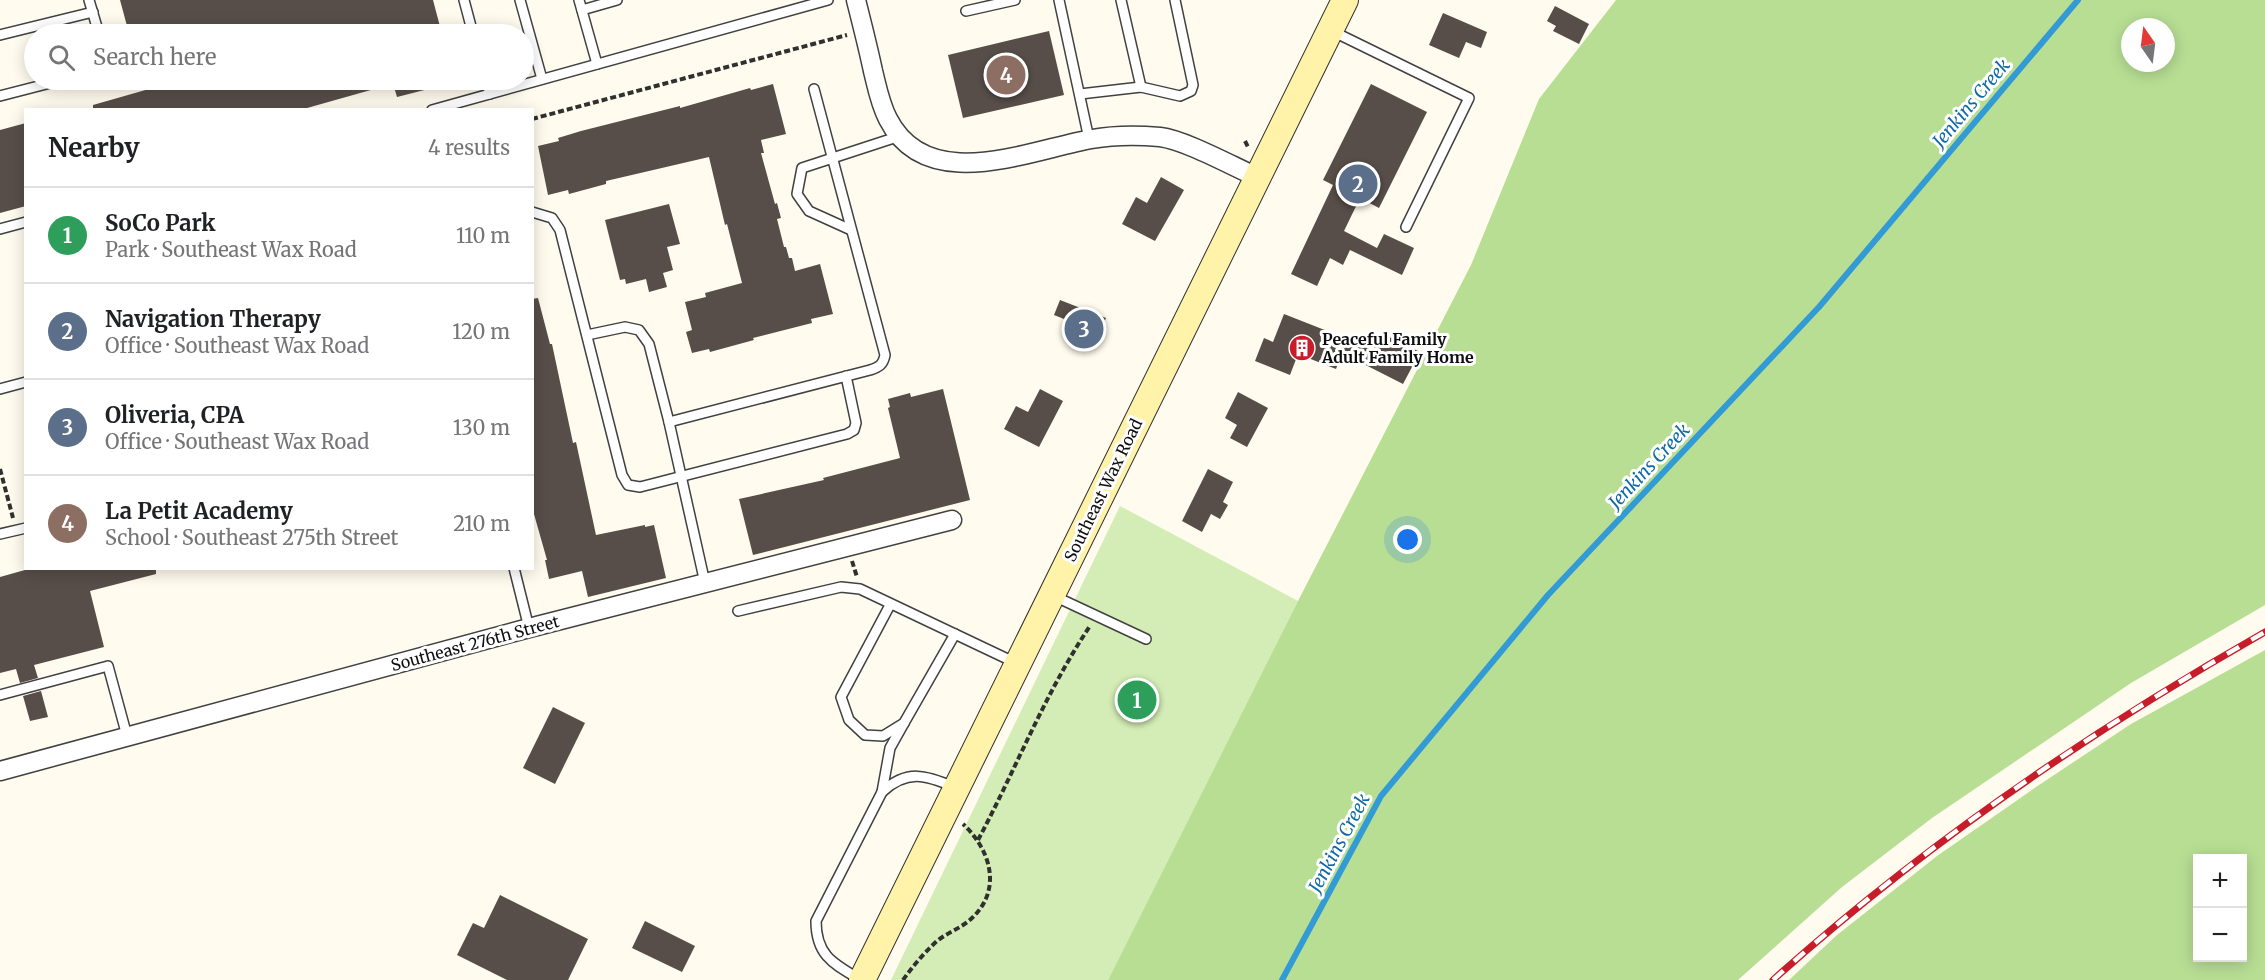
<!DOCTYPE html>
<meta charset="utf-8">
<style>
body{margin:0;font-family:Merriweather,serif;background:#f6f6f6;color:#202124}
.controls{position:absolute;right:18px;bottom:18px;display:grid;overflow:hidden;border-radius:0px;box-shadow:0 3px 15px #0003}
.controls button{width:54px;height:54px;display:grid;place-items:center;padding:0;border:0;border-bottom:2px solid #e0e0e0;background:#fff;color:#202124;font:30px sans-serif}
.compass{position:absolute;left:2121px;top:18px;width:54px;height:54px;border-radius:50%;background:#fff;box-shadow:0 3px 15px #0003;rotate:346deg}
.you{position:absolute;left:1408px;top:540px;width:21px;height:21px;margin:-15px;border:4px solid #fff;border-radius:50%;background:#1a73e8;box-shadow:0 0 0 9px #1a73e833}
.badge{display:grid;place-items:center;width:39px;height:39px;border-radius:50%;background:#c71d2b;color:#fff;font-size:20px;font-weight:700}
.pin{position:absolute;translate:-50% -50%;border:3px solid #fff;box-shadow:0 2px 6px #0006}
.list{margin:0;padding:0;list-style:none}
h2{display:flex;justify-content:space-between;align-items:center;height:78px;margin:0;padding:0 24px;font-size:26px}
h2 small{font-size:20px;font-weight:400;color:#757577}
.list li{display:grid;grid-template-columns:39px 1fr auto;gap:18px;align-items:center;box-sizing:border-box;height:96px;padding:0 24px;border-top:2px solid #e0e0e0}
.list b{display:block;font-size:22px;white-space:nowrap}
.list p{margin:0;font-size:20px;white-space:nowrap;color:#757577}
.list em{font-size:20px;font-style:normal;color:#757577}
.icon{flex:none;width:33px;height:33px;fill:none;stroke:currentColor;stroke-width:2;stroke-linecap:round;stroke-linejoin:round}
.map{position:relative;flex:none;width:2265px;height:980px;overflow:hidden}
.search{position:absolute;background:#fff;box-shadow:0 3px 15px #0003;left:24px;top:24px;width:510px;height:66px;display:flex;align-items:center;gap:15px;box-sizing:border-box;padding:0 21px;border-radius:33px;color:#757577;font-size:22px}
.panel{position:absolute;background:#fff;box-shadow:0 3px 15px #0003;left:24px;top:108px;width:510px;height:462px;border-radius:0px}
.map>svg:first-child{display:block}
</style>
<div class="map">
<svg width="2265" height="980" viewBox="0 0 2265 980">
<rect width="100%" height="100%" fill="#fffbee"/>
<!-- green -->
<polygon fill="#d4ecb5" points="1120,506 1298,601 1108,980 891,980"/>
<!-- forest -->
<g fill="#b8de94" fill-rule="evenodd">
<path d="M 1616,0 L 2265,0 L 2265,605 L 2131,683 L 1932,818 L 1842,887 L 1738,980 L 1108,980 L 1298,601 L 1471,265 L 1539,99 ZM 2130,27 L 2166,27 L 2166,63 L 2130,63 Z"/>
<path d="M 2265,650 L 2265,980 L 1789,980 L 1837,935 L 1937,856 L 2039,785 L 2131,724 ZM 2198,858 L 2242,858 L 2242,958 L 2198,958 Z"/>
</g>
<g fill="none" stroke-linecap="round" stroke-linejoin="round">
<!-- stream -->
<polyline stroke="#329ad5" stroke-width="6" points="1282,980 1381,796 1548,595 1819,307 2078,0"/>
</g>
<!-- building -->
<g fill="#574e49">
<polygon points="120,0 433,0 442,34 134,34 131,24 127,26"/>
<polygon points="1555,6 1589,24 1579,44 1553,31 1556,26 1547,21"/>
<polygon points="1443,13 1487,32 1481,48 1466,42 1459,58 1429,45"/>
<polygon points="1049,31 1064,95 963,118 948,55"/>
<polygon points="146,80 392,80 392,84 300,110 93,110 93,105 149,89"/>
<polygon points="392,80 443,80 444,85 397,97"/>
<polygon points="773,84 786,134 761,140 764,153 761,153 775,204 777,203 781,218 777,219 784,247 786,247 789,258 792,258 795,271 820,264 833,314 811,319 812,323 753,338 754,340 710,352 709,349 692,353 686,332 692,330 685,302 706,297 705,293 742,283 727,224 725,225 709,157 606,181 606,184 569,194 568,190 548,195 538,146 559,141 558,138 581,131 680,106 680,108 750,88 751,90"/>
<polygon points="1371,84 1427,112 1379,208 1360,198 1344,231 1377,248 1384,234 1414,248 1402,275 1350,250 1343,265 1330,258 1317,286 1291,274 1333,185 1323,180"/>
<polygon points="26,123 26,206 0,213 0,130"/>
<polygon points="1161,177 1184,190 1155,241 1122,224 1136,197 1147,203"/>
<polygon points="669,204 680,244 667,247 673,270 663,273 667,287 649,292 646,279 626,284 625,279 620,280 605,220"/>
<polygon points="538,298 550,344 552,344 573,443 576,442 596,535 645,525 645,527 654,525 666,578 588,597 582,571 549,579 545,560 547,560 532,507 532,299"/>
<polygon points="1060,300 1106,318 1093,349 1063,337 1069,321 1054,315"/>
<polygon points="1284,314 1373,349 1381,333 1420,352 1403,384 1342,353 1336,369 1298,354 1290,375 1255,361 1264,338 1273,342"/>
<polygon points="943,389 970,500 753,555 739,499 824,480 823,478 900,458 888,408 890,407 888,399 910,393 911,397"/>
<polygon points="1040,389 1063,401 1039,447 1004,429 1016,406 1028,412"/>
<polygon points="1238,392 1268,408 1247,447 1230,438 1237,425 1225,418"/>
<polygon points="1208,469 1233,482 1223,502 1228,505 1220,519 1211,514 1202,532 1182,521"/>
<polygon points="32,568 156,568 156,574 90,591 104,647 34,665 38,678 20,683 16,669 0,673 0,577"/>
<polygon points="41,691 48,717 30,721 23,696"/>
<polygon points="553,707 585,723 555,784 523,768"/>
<polygon points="500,895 588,939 568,980 507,980 457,955 473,923 484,928"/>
<polygon points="645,921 695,946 682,972 632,948"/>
</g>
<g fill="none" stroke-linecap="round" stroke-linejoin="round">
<defs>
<g id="lane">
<polyline points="89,0 99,34"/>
<polyline points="464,0 473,34"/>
<polyline points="520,0 542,79"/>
<polyline points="579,0 597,64"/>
<polyline points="1059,0 1089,139"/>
<polyline points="1121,0 1141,87"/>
<polyline points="582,10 617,0"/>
<polyline points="966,11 1015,0"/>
<polyline points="1330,30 1469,98 1406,227"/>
<polyline points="0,35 93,12"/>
<polyline points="486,80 490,94"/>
<polyline points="1080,94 1141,87 1180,96 1191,91 1193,85 1175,0"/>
<polyline points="0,96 62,80"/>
<polyline points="432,110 828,0"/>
<polyline points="532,212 552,218 560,230 622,475 628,485 640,487 847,434 854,430 856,423 846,376"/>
<polyline points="0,229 26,222"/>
<polyline points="851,230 809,211 797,194 802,168 900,136"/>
<polyline points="587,335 625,327 639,330 649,344 669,422 705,583"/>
<polyline points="0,389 26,382"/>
<path d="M 669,422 L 870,370 C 879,367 883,365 885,355 L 814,89"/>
<polyline points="0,534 26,528"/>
<polyline points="514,568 529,628"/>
<polyline points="1054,596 1146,639"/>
<polyline points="890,605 841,697 849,720 865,735 883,736 904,723 955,634"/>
<polyline points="738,611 841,587 860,589 1016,663"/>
<polyline points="0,695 108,666 127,736"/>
<path d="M 882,792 C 907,769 926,775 954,787"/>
<path d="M 861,980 C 834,964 816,956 816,921 L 882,792 L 890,748 L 904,723"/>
</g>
<g id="street">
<path d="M 856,0 C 862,24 868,47 873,71 C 877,87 880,104 888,119 C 927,196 1029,150 1092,139 C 1114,135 1138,135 1160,137 C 1185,140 1232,166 1257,177"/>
<polyline points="0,771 529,628 952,520"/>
</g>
<polyline id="secondary" points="862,980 1345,0"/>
</defs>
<!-- lane casing -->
<use href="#lane" stroke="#414141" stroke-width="12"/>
<!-- street casing -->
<use href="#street" stroke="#414141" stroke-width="21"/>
<!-- secondary casing -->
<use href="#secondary" stroke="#303030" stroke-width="28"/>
<!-- path -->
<g stroke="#303030" stroke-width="4" stroke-dasharray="6 3" stroke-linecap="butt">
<polyline points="532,119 847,35"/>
<polyline points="1245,141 1248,147"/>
<polyline points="0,469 13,518"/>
<polyline points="852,561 857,577"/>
<path d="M 978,840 C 1016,769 1045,693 1090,626"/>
<path d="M 903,980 C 913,966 924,953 937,941 C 948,932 962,928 972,918 C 1003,889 990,849 963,824"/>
</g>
<!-- lane -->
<use href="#lane" stroke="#fff" stroke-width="9"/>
<!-- street -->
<use href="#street" stroke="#fff" stroke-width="18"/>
<!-- secondary -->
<use href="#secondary" stroke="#fff2a9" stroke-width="26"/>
<defs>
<path id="rail" d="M 1773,980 C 1923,845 2089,732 2265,632"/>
</defs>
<!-- rail casing -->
<use href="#rail" stroke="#c71d2b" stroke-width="7"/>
<!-- rail -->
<use href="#rail" stroke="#fff" stroke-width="4.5" stroke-dasharray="14" stroke-linecap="butt"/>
</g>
<!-- icons -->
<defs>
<symbol id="building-disc" viewBox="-11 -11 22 22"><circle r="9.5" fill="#c71d2b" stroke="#fff"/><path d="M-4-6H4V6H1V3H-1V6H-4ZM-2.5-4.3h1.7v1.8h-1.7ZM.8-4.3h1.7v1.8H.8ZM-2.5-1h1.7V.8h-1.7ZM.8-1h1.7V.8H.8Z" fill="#fff"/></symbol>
</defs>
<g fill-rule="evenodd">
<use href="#building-disc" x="1287" y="333" width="30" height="30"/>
</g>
<g text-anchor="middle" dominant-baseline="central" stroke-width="6" stroke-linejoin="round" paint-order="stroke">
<!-- poi labels -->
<g font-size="16" font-weight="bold" fill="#0e0e0e" stroke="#fff" text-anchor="start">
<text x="1322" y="339">Peaceful Family<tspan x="1322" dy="18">Adult Family Home</tspan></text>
</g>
<!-- street labels -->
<g font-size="16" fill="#0e0e0e" stroke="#fff">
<text transform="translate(1103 490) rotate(-64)">Southeast Wax Road</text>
<text transform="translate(475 643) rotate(-15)">Southeast 276th Street</text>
</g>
<!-- water labels -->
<g font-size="18" font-style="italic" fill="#0f6aa7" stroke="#fff">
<text transform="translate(1971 103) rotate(-50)">Jenkins Creek</text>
<text transform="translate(1649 466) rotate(-47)">Jenkins Creek</text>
<text transform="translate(1339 843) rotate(-62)">Jenkins Creek</text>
</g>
</g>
</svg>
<div class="controls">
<button>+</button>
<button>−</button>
</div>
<svg class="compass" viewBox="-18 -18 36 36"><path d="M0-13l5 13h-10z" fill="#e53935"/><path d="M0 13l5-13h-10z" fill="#757577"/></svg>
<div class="you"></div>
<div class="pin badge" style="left:1137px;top:700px;background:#2e9e5b">1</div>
<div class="pin badge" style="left:1358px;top:184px;background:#5c6f8a">2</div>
<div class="pin badge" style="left:1084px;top:329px;background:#5c6f8a">3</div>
<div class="pin badge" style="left:1006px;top:75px;background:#8d6e63">4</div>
<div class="search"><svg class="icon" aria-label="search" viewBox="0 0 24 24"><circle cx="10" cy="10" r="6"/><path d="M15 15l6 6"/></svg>Search here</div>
<section class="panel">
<h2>Nearby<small>4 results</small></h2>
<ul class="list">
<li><span class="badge" style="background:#2e9e5b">1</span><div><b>SoCo Park</b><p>Park · Southeast Wax Road</p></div><em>110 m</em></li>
<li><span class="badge" style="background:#5c6f8a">2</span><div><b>Navigation Therapy</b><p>Office · Southeast Wax Road</p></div><em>120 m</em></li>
<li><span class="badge" style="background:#5c6f8a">3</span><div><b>Oliveria, CPA</b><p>Office · Southeast Wax Road</p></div><em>130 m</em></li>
<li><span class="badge" style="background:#8d6e63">4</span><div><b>La Petit Academy</b><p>School · Southeast 275th Street</p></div><em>210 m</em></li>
</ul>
</section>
</div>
